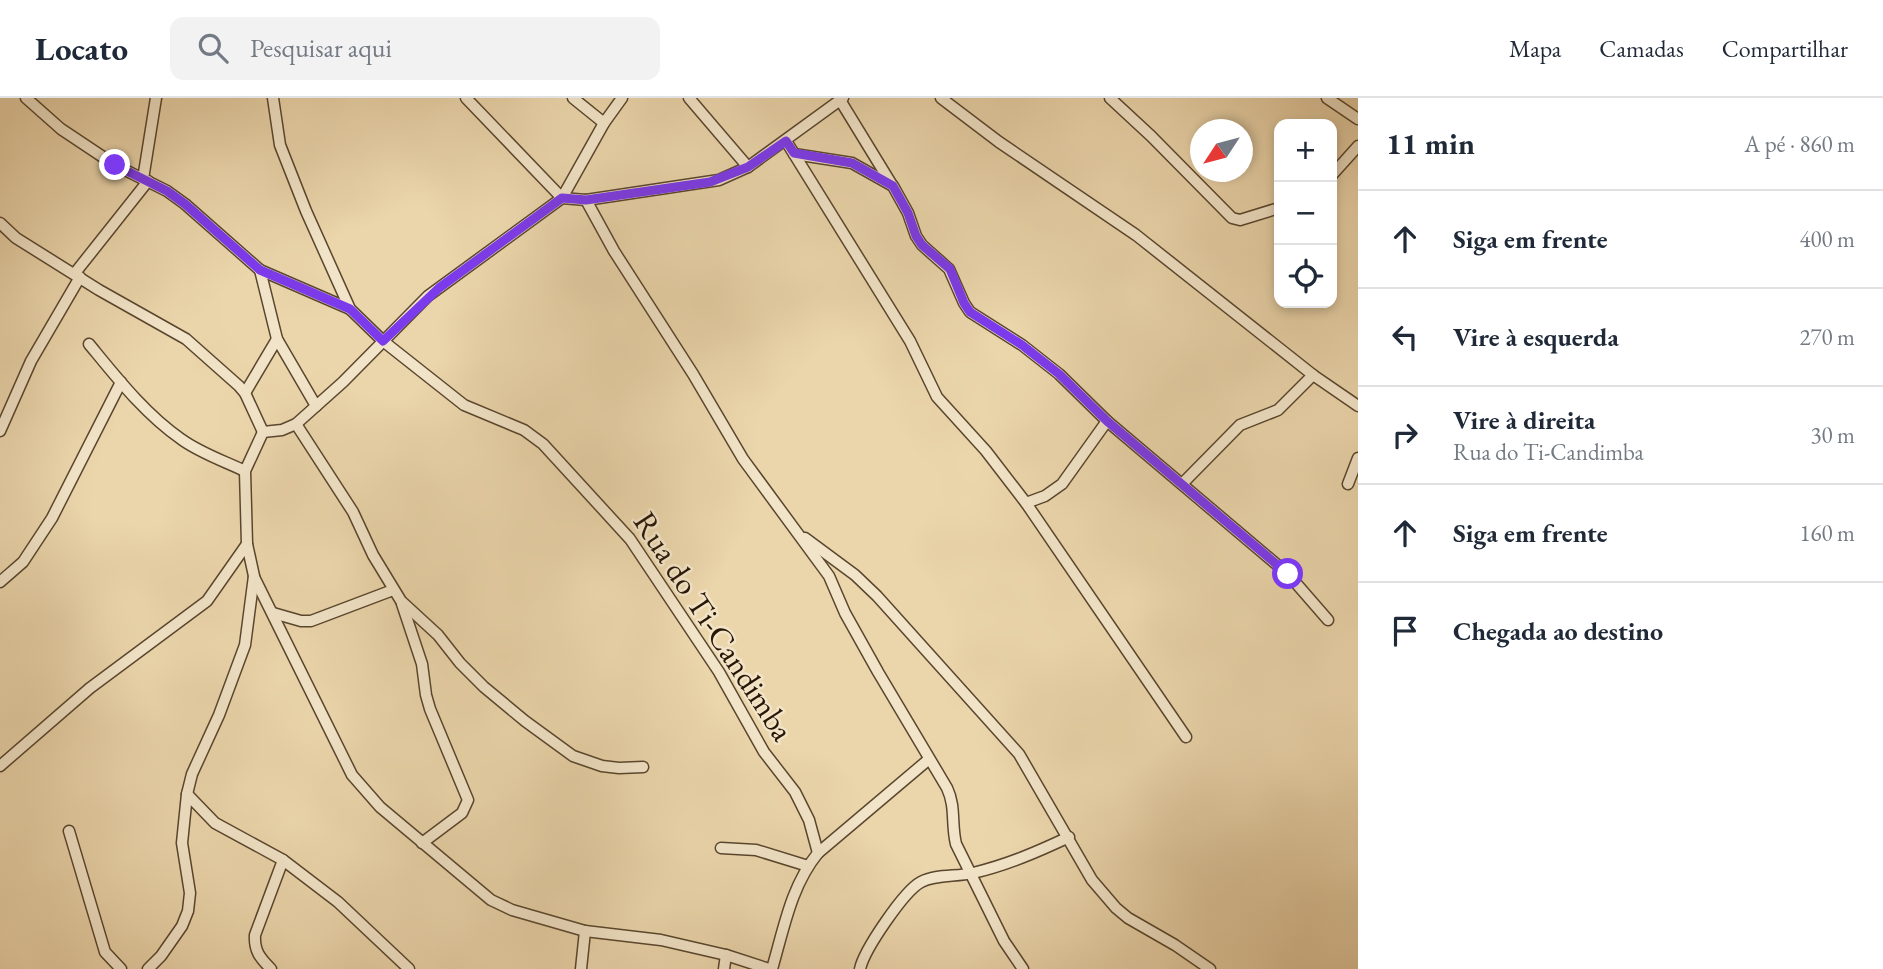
<!DOCTYPE html>
<html lang="pt">
<meta charset="utf-8">
<style>
body{margin:0;font-family:"EB Garamond",serif;background:#f2f2f3;color:#1f2937}
.controls{position:absolute;right:21px;top:21px;display:grid;overflow:hidden;border-radius:14px;box-shadow:0 4px 10px #0003}
.controls button{width:63px;height:63px;display:grid;place-items:center;padding:0;border:0;border-bottom:2px solid #e0e1e3;background:#fff;color:#1f2937;font:35px sans-serif}
.compass{position:absolute;left:1190px;top:21px;width:63px;height:63px;border-radius:50%;background:#fff;box-shadow:0 4px 10px #0003;rotate:234deg}
.stop{position:absolute;width:21px;height:21px;margin:-16px;border:5px solid #7c3aed;border-radius:50%;background:#fff}
.stop.end{background:#7c3aed;border-color:#fff;box-shadow:0 2px 7px #0008}
.list{margin:0;padding:0;list-style:none}
h2{display:flex;justify-content:space-between;align-items:center;height:91px;margin:0;padding:0 28px;font-size:30px}
h2 small{font-size:23px;font-weight:400;color:#747a83}
.list li{display:grid;grid-template-columns:46px 1fr auto;gap:21px;align-items:center;box-sizing:border-box;height:98px;padding:0 28px;border-top:2px solid #e0e1e3}
.list b{display:block;font-size:26px;white-space:nowrap}
.list p{margin:0;font-size:23px;white-space:nowrap;color:#747a83}
.list em{font-size:23px;font-style:normal;color:#747a83}
.icon{flex:none;width:38px;height:38px;fill:none;stroke:currentColor;stroke-width:2;stroke-linecap:round;stroke-linejoin:round}
.map{position:relative;flex:none;width:1358px;height:871px;overflow:hidden}
header{display:flex;align-items:center;gap:42px;box-sizing:border-box;height:98px;padding:0 35px;background:#fff;border-bottom:2px solid #e0e1e3}
header strong{font-size:33px}
nav{display:flex;gap:38px;margin-inline-start:auto;font-size:24px}
.search{width:490px;height:63px;background:#f2f2f3;display:flex;align-items:center;gap:18px;box-sizing:border-box;padding:0 24px;border-radius:14px;color:#747a83;font-size:26px}
main{display:flex}
aside{flex:1;background:#fff}
.map>svg:first-child{display:block}
</style>
<header>
<strong>Locato</strong>
<div class="search"><svg class="icon" aria-label="search" viewBox="0 0 24 24"><circle cx="10" cy="10" r="6"/><path d="M15 15l6 6"/></svg>Pesquisar aqui</div>
<nav><a>Mapa</a><a>Camadas</a><a>Compartilhar</a></nav>
</header>
<main>
<div class="map">
<svg width="1358" height="871" viewBox="0 0 1358 871">
<rect width="100%" height="100%" fill="#ebd5ab"/>
<filter id="stains"><feTurbulence type="fractalNoise" baseFrequency=".00286" numOctaves="4"/><feColorMatrix values="0 0 0 0 .2 0 0 0 0 .09 0 0 0 0 .02 0 0 0 .5 -.17"/></filter>
<radialGradient id="worn" r=".72"><stop offset=".6" stop-color="#630" stop-opacity="0"/><stop offset="1" stop-color="#630" stop-opacity=".3"/></radialGradient>
<g fill="none" stroke-linecap="round" stroke-linejoin="round">
<defs>
<g id="street">
<polyline points="26,0 61,31 115,67 167,93 185,106 260,172 350,211"/>
<polyline points="273,0 280,47 306,113 350,211 383,243 464,307 524,332 543,346 630,441 719,574 764,654 795,694 809,722 818,755"/>
<path d="M 466,0 L 562,100 L 586,102 L 614,153 L 693,276 L 743,361 L 829,478 L 845,515 L 878,574 L 947,690 C 956,709 951,726 956,746 L 1004,843 L 1023,871"/>
<polyline points="573,0 604,25"/>
<polyline points="689,0 748,69"/>
<polyline points="941,0 999,44 1136,137 1313,277"/>
<polyline points="1110,0 1151,38 1232,120 1240,122 1279,110"/>
<polyline points="1327,0 1358,21"/>
<polyline points="840,2 892,87"/>
<polyline points="786,43 910,243 937,299 986,353 1026,405 1186,639"/>
<polyline points="794,56 852,65 893,88 908,115 916,138 922,147 949,171 964,205 970,214 1022,247 1059,276 1107,323 1288,476 1328,522"/>
<polyline points="1332,77 1358,48"/>
<polyline points="143,81 156,0"/>
<polyline points="586,102 719,82 748,69 843,0"/>
<polyline points="0,125 16,140 99,192 186,241 239,288 245,295 263,334"/>
<polyline points="260,172 277,241 316,308"/>
<polyline points="75,175 148,83"/>
<path d="M 89,246 C 117,280 145,316 181,341 C 200,355 224,363 245,373"/>
<polyline points="245,295 277,241"/>
<polyline points="296,326 353,414 373,457 401,503 438,537 460,565 484,589 525,623 573,658 602,668 619,670 643,669"/>
<polyline points="0,333 31,263 80,179"/>
<polyline points="1182,386 1240,327 1278,312 1313,277 1358,308"/>
<polyline points="1348,386 1358,360"/>
<polyline points="1026,405 1045,398 1062,386 1107,323"/>
<polyline points="805,440 855,477 877,498 1019,656 1092,782 1116,810 1128,820 1175,847 1210,871"/>
<polyline points="254,479 352,677 380,709 491,802 512,812 585,833 661,842 726,857 769,871"/>
<polyline points="0,484 23,464 52,420 121,284"/>
<polyline points="402,506 422,566 426,597 430,611 468,702 462,715 422,745"/>
<polyline points="273,515 301,523 311,523 393,492"/>
<polyline points="0,668 90,590 207,503 247,446"/>
<polyline points="187,696 215,725 283,762 338,804 409,871"/>
<polyline points="69,733 105,854 121,871"/>
<polyline points="721,750 756,752 808,768"/>
<polyline points="148,871 161,858 182,828 188,813 190,795 182,745 187,696 192,676 219,617 245,547 254,478 247,446 245,373 263,334 282,332 296,326 343,284 428,198 562,100 604,25 622,0"/>
<path d="M 271,871 C 260,860 254,853 255,837 L 283,762"/>
<polyline points="581,871 585,833"/>
<polyline points="724,871 726,857"/>
<path d="M 772,871 C 784,830 791,788 818,755 L 928,662"/>
<path d="M 860,871 C 864,852 904,793 921,784 C 936,776 956,779 973,775 C 1007,767 1037,754 1069,739"/>
</g>
</defs>
<!-- street casing -->
<use href="#street" stroke="#59462e" stroke-width="13"/>
<!-- street -->
<use href="#street" stroke="#f2e4c8" stroke-width="10"/>
</g>
<g fill="none" stroke-linecap="round" stroke-linejoin="round">
<!-- route -->
<polyline stroke="#7c3aed" stroke-width="9" points="115,67 167,93 185,106 260,172 350,211 383,243 439,190 562,100 586,102 710,84 748,69 786,43 794,55 852,65 893,88 908,115 916,138 922,147 950,171 964,205 970,214 1022,247 1059,276 1107,323 1288,476"/>
</g>
<g text-anchor="middle" dominant-baseline="central" stroke-width="5" stroke-linejoin="round" paint-order="stroke">
<!-- street labels -->
<g font-size="32" fill="#281605" stroke="#f2e4c8">
<text transform="translate(714 528) rotate(57)">Rua do Ti-Candimba</text>
</g>
</g>
<rect width="100%" height="100%" filter="url(#stains)"/>
<rect width="100%" height="100%" fill="url(#worn)"/>
</svg>
<div class="controls">
<button>+</button>
<button>−</button>
<button><svg class="icon" aria-label="locate" viewBox="0 0 24 24"><circle cx="12" cy="12" r="6"/><path d="M12 2v4M12 18v4M2 12h4M18 12h4"/></svg></button>
</div>
<svg class="compass" viewBox="-18 -18 36 36"><path d="M0-13l5 13h-10z" fill="#e53935"/><path d="M0 13l5-13h-10z" fill="#747a83"/></svg>
<div class="stop" style="left:1288px;top:476px"></div>
<div class="stop end" style="left:115px;top:67px"></div>
</div>
<aside>
<h2>11 min<small>A pé · 860 m</small></h2>
<ul class="list">
<li><svg class="icon" aria-label="ahead" viewBox="0 0 24 24"><path d="M12 20V5M6 11l6-6 6 6"/></svg><div><b>Siga em frente</b></div><em>400 m</em></li>
<li><svg class="icon" aria-label="left" viewBox="0 0 24 24"><path d="M17 20v-9H6M10 6l-5 5 5 5"/></svg><div><b>Vire à esquerda</b></div><em>270 m</em></li>
<li><svg class="icon" aria-label="right" viewBox="0 0 24 24"><path d="M7 20v-9h11M14 6l5 5-5 5"/></svg><div><b>Vire à direita</b><p>Rua do Ti-Candimba</p></div><em>30 m</em></li>
<li><svg class="icon" aria-label="ahead" viewBox="0 0 24 24"><path d="M12 20V5M6 11l6-6 6 6"/></svg><div><b>Siga em frente</b></div><em>160 m</em></li>
<li><svg class="icon" aria-label="arrive" viewBox="0 0 24 24"><path d="M6 21V4h12l-3 4 3 4H6"/></svg><div><b>Chegada ao destino</b></div></li>
</ul>
</aside>
</main>
